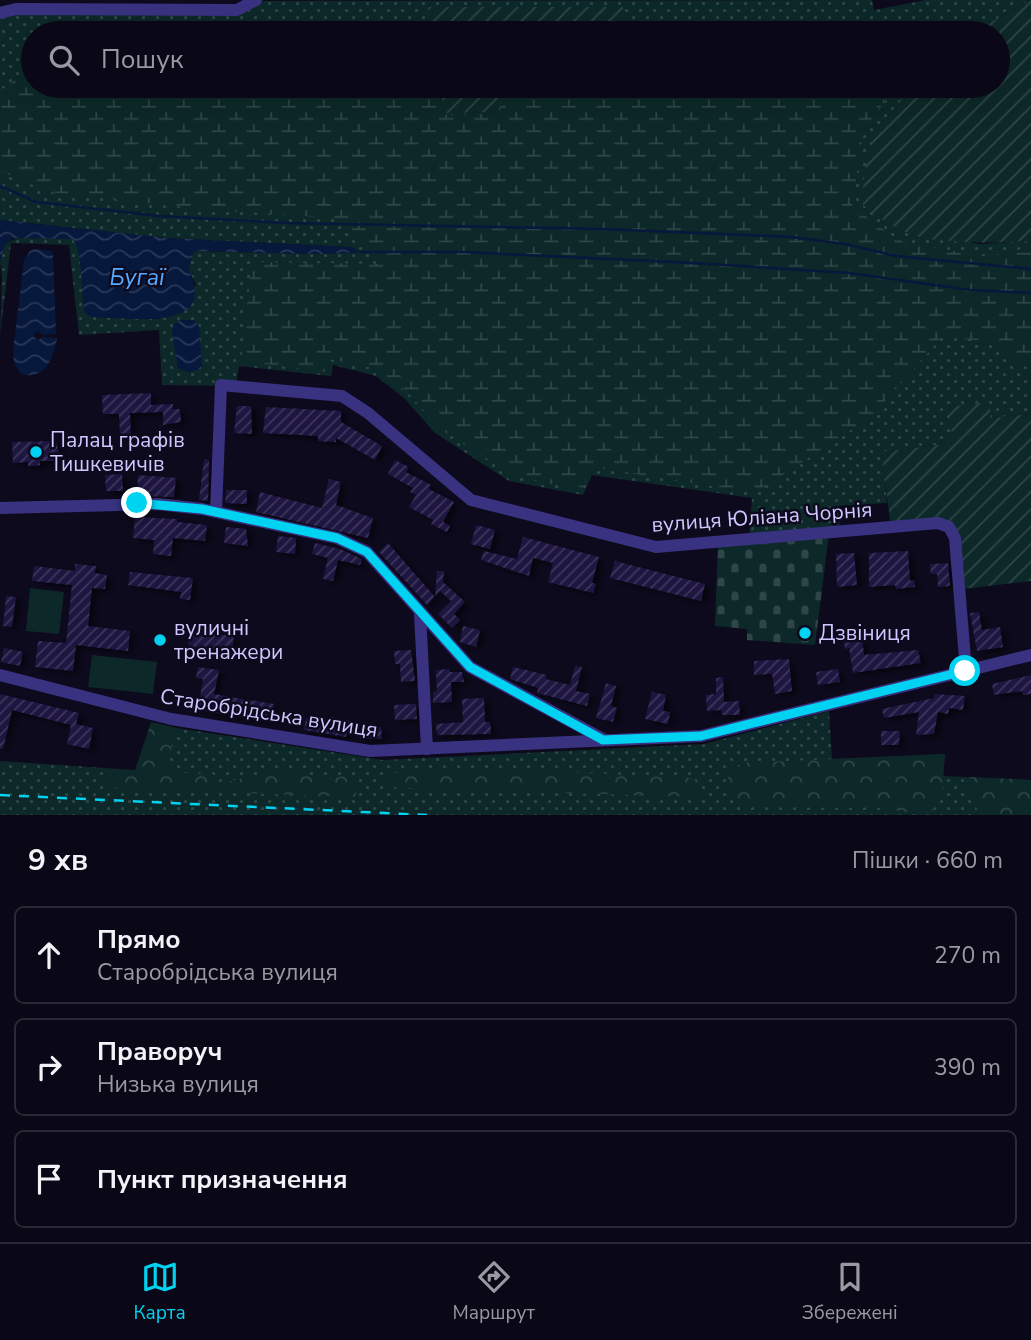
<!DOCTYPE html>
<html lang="uk">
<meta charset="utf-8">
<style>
body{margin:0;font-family:"Nunito Sans",sans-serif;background:#13111f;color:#f1f3f6}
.stop{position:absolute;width:21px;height:21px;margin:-16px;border:5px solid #00d2f2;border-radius:50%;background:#fff}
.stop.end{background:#00d2f2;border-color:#fff;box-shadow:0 2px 7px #0008}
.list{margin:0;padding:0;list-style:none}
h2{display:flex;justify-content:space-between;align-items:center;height:91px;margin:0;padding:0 28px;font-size:30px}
h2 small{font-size:23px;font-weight:400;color:#999aa1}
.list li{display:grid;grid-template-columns:46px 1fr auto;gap:21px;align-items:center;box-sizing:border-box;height:98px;margin:0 14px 14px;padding:0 14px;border:2px solid #2a2935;border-radius:10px}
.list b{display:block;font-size:26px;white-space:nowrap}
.list p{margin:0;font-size:23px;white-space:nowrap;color:#999aa1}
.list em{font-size:23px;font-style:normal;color:#999aa1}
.icon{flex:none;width:38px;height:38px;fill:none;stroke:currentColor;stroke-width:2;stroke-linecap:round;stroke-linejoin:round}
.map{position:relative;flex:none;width:1031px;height:815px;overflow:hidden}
.search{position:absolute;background:#0a0816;box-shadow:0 7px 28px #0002;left:21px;right:21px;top:21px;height:77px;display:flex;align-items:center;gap:18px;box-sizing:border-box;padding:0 24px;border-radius:38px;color:#999aa1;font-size:26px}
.sheet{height:427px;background:#0a0816}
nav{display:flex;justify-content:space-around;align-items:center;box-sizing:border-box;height:98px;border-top:2px solid #2a2935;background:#0a0816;font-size:19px;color:#999aa1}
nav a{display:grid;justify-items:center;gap:4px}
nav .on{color:#00d2f2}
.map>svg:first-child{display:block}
</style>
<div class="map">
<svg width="1031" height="815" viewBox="0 0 1031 815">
<defs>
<pattern id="grass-dots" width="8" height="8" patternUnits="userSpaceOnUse" patternTransform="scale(1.75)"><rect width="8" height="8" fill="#0d2828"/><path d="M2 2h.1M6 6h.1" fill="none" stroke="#2f4648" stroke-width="1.8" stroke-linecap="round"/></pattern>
<pattern id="forest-crowns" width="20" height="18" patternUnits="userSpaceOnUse" patternTransform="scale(1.75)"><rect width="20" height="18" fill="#0d2828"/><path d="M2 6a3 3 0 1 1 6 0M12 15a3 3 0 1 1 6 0" fill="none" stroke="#2f4648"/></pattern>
<pattern id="wetland-marsh" width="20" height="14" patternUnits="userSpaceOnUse" patternTransform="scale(1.75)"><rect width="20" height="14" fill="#0d2828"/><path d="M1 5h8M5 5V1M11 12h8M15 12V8" fill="none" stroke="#2f4648"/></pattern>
<pattern id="cemetery-stones" width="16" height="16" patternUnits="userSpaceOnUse" patternTransform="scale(1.75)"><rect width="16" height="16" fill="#0d2828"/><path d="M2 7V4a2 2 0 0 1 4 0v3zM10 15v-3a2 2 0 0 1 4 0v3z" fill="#2f4648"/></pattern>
<pattern id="garden-furrows" width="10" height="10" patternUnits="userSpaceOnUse" patternTransform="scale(1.75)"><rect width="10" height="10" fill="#0d2828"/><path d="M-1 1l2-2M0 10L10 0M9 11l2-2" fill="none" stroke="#2f4648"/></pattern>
<pattern id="water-waves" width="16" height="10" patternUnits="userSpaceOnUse" patternTransform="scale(1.75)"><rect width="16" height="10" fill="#06183c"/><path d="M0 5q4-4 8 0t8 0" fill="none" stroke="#293859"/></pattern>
<pattern id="building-hatch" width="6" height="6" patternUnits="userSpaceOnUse" patternTransform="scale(1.75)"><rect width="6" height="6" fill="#1f1540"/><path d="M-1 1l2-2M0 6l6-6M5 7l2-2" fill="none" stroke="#3e365d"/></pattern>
<filter id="shadow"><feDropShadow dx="5" dy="3" stdDeviation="3.5" flood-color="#0009"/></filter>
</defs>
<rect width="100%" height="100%" fill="#0e0a1e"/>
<!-- grass -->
<g fill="url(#grass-dots)">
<polygon points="872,0 874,10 926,0 1031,0 971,33 33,33 33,86 916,86 863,205 907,233 980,244 1031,241 1031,414 990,418 988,402 953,443 882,452 887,503 838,506 840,532 749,539 752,498 592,475 583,495 509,481 435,433 404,398 376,376 333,365 331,376 239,366 236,386 162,385 159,330 79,335 69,245 11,243 0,336 2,277 0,262 5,244 19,237 72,239 77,242 91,317 159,319 196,285 188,268 194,251 321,254 360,252 350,247 167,238 0,220 0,15 17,11 238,16 263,1"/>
<polygon points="829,711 832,759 945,754 943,776 1031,780 1031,815 0,815 0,761 164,772 177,728 383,760 704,744"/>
</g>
<!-- forest -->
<g fill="url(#forest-crowns)">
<path d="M 151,722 L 177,728 L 165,772 L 213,774 L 216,782 L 224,785 L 234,780 L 256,777 L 266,770 L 297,772 L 326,781 L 346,775 L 352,778 L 357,792 L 354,797 L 105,788 L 102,781 C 112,769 120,770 135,770 Z"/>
<path d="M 945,754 L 942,791 L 934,809 L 923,814 L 878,808 L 745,807 C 728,796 718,773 743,763 Z"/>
<polygon points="412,769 546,771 689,778 700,780 702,789 697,797 399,788 386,786 383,782 386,775"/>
<polygon points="970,777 1031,780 1031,815 980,815 967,789"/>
</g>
<!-- wetland -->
<polygon fill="url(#wetland-marsh)" points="33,74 33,86 440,86 441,115 500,114 501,89 893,91 864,129 852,206 899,241 982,256 1031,252 1031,370 984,341 942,337 871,417 755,493 592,467 581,491 513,475 441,430 409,394 377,369 329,359 327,372 241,361 252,262 386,264 334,218 202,209 49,192 0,171 0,91 19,77"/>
<!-- cemetery -->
<polygon fill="url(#cemetery-stones)" points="829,534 815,645 747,640 747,629 715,626 718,543"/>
<!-- garden -->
<g fill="url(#garden-furrows)">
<path d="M 1031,0 L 1031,241 C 999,243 933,245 905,232 C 890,225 876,215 863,205 C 863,146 874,126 916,86 L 998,86 L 998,33 L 971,33 Z"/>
<rect x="428" y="7" width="195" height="26"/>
<polygon points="442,86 623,86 623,88 499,87 498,112 443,113"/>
<polygon points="989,402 991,418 1031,414 1031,581 962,589 949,527 891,527 881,452 953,443 948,407"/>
</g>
<!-- pitch -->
<g fill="#0d2828">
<polygon points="30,588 64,592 59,634 26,631"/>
<polygon points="92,655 157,662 153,694 88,687"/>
</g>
<!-- water -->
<g fill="url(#water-waves)">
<path d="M 0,220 L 167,238 L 350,247 L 361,252 L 321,254 L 194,251 L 188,268 C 220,335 130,317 91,317 L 84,312 C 82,296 82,245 72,239 L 14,238 L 5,244 L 0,262 Z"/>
<path d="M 35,249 L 51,251 L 53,255 L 56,334 L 42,335 L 37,331 L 33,336 L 38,340 L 42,337 L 57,338 C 54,357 45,381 21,374 L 14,363 L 13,351 L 24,260 L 30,251 Z"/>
<path d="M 180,320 L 193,320 L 199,326 L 202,366 C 195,373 186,373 178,368 L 172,332 L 174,324 Z"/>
</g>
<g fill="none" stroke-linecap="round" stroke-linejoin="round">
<!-- stream -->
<g stroke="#06183c" stroke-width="2.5">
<polyline points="0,186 36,202 159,216 288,223 602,229 792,237 845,244 896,256 1031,269"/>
<polyline points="361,252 463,252 694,263 849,273 970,290 1031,293"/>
</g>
</g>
<!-- building -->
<g fill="url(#building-hatch)" filter="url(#shadow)">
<polygon points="151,393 151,405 173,404 173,409 180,409 181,422 163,425 163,412 130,413 131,437 120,437 119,414 103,414 102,395"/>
<polygon points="237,406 251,406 252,434 234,433"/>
<polygon points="266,407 341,411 341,422 382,446 375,460 336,438 336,442 318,441 318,436 263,433"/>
<polygon points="56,441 60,457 57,461 40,461 40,465 35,466 28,466 28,462 13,463 12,442"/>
<polygon points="204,459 209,460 208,501 199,500"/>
<polygon points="395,460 409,467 406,472 431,485 429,489 454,502 443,522 450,526 447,532 431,524 433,520 409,507 416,495 410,492 413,488 388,474"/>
<polygon points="122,474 123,491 106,491 105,475"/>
<polygon points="138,475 176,478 174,497 137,496"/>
<polygon points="329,479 341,482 336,505 373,518 368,538 256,512 260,492 322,508"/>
<polygon points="226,490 247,490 247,504 225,503"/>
<polygon points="135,517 177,519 177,522 207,525 205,541 173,538 171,556 153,554 154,540 133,538"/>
<polygon points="476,525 495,530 490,549 471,544"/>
<polygon points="226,527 246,529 248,546 224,543"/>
<polygon points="278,536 296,538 295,554 276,552"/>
<polygon points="523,537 599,557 592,583 596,584 593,593 548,582 553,563 533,558 529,576 481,560 484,551 517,559"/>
<polygon points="315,543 340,549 362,559 360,565 338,560 333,581 323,579 328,558 312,554"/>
<polygon points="388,543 435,597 437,571 444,571 443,582 465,602 454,614 460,620 452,628 438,614 451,601 440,591 427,605 379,552"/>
<polygon points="908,551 910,581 914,580 915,587 896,589 895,585 869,587 869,553"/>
<polygon points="854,553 857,585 837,587 836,554"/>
<polygon points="615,561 705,584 701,601 610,578"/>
<polygon points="948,563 950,586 938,587 937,574 931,574 930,564"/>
<polygon points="75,564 96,566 95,573 107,575 105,589 92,588 88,626 130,631 128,651 76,645 73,671 35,667 38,641 66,643 72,585 32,581 34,566 75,571"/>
<polygon points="130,572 193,578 190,600 180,599 181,592 128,585"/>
<polygon points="6,596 16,597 12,627 3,626"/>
<polygon points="979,612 982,630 1000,627 1003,647 977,651 970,613"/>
<polygon points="463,626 480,630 476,647 460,642"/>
<polygon points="190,632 234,636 232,653 188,648"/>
<polygon points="862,639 864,655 918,650 921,663 853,673 849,648 845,649 844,642"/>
<polygon points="4,648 23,652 20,666 1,662"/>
<polygon points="411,650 415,681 401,682 400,664 395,664 394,651"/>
<polygon points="789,659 792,691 775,694 772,674 754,675 754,661"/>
<polygon points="575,666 582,667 576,691 590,694 587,706 537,693 538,688 510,679 513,667 547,675 546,679 570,685"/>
<polygon points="198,667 219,670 214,694 274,704 271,722 198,710 203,679 196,678"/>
<polygon points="450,669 450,672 462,672 464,682 451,682 452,702 433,703 433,692 437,691 436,670"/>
<polygon points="838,669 840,682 818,685 816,672"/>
<polygon points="1031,675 1031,694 1023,695 1022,691 994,695 992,684"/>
<polygon points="723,677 724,702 739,701 740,715 722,715 721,710 707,711 706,695 716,694 716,678"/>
<polygon points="606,683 616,686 611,706 617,708 613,722 596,718"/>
<polygon points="652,692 666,695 663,711 670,712 668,724 645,719"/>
<polygon points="0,694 79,713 76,724 93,728 89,749 67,744 71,725 12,710 3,749 0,749"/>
<polygon points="935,694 965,696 963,710 949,708 948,714 938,712 934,734 916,735 919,712 884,718 882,709 934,698"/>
<polygon points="484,698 485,722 490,722 491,734 437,735 436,724 463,722 462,699"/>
<polygon points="416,704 417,719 395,720 394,705"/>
<polygon points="330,717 349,720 346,737 304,730 306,718 329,722"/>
<polygon points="381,727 382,739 360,739 360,728"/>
<polygon points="881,731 900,731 899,745 881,745"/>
</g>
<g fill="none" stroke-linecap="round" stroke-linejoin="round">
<!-- minor -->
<g stroke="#383280" stroke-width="12">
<polyline points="0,13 16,9 237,10 256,0"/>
<polyline points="0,508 158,504 202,509 337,538 367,552 470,667 603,739"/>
<polyline points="216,512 221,385 342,396 368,413 471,500 656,547 938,523 949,527 955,538 966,671"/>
<polyline points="420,614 427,749"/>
<polyline points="0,675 171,719 370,751 701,736 1031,655"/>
</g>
<!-- rail -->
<polyline stroke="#00d2f2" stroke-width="2.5" stroke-dasharray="10 9" stroke-linecap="butt" points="0,795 427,815"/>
</g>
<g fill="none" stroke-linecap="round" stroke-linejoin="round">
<!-- route -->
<polyline stroke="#00d2f2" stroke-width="9" points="137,503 202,509 337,538 367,552 470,667 603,740 701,736 965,671"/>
</g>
<!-- markers -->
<g fill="#00d2f2" stroke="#0e0a1e" stroke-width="2.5">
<circle cx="36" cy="452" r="7"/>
<circle cx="805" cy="633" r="7"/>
<circle cx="160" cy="640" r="7"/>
</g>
<g text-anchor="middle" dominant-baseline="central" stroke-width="5" stroke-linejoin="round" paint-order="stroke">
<!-- poi labels -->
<g font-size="21" fill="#d0c7ff" stroke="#0e0a1e" text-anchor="start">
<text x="50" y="440">Палац графів<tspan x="50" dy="24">Тишкевичів</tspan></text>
<text x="174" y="628">вуличні<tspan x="174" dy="24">тренажери</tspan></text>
<text x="819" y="633">Дзвіниця</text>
</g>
<!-- street labels -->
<g font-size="21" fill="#d0c7ff" stroke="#0e0a1e">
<text transform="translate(762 517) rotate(-4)">вулиця Юліана Чорнія</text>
<text transform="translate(269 713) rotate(9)">Старобрідська вулиця</text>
</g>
<!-- water labels -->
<g font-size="23" font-style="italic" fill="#55abff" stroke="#0e0a1e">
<text x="137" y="277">Бугаї</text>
</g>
</g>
</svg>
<div class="stop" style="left:965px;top:671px"></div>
<div class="stop end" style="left:137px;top:503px"></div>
<div class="search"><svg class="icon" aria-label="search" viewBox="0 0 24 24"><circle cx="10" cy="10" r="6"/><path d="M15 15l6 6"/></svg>Пошук</div>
</div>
<section class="sheet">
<h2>9 хв<small>Пішки · 660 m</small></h2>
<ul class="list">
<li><svg class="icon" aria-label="ahead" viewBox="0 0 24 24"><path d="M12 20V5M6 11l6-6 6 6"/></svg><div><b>Прямо</b><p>Старобрідська вулиця</p></div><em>270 m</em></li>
<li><svg class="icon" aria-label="right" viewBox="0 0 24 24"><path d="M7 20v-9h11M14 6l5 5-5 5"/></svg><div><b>Праворуч</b><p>Низька вулиця</p></div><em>390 m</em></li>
<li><svg class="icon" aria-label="arrive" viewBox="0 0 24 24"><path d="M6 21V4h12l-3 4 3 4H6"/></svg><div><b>Пункт призначення</b></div></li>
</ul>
</section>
<nav>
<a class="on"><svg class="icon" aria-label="map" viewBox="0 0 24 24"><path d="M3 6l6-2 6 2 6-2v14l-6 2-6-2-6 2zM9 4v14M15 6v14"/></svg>Карта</a>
<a><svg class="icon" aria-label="directions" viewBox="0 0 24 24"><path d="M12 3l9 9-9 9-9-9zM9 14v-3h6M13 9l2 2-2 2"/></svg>Маршрут</a>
<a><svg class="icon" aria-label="saved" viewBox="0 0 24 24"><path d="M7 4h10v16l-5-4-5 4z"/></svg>Збережені</a>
</nav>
